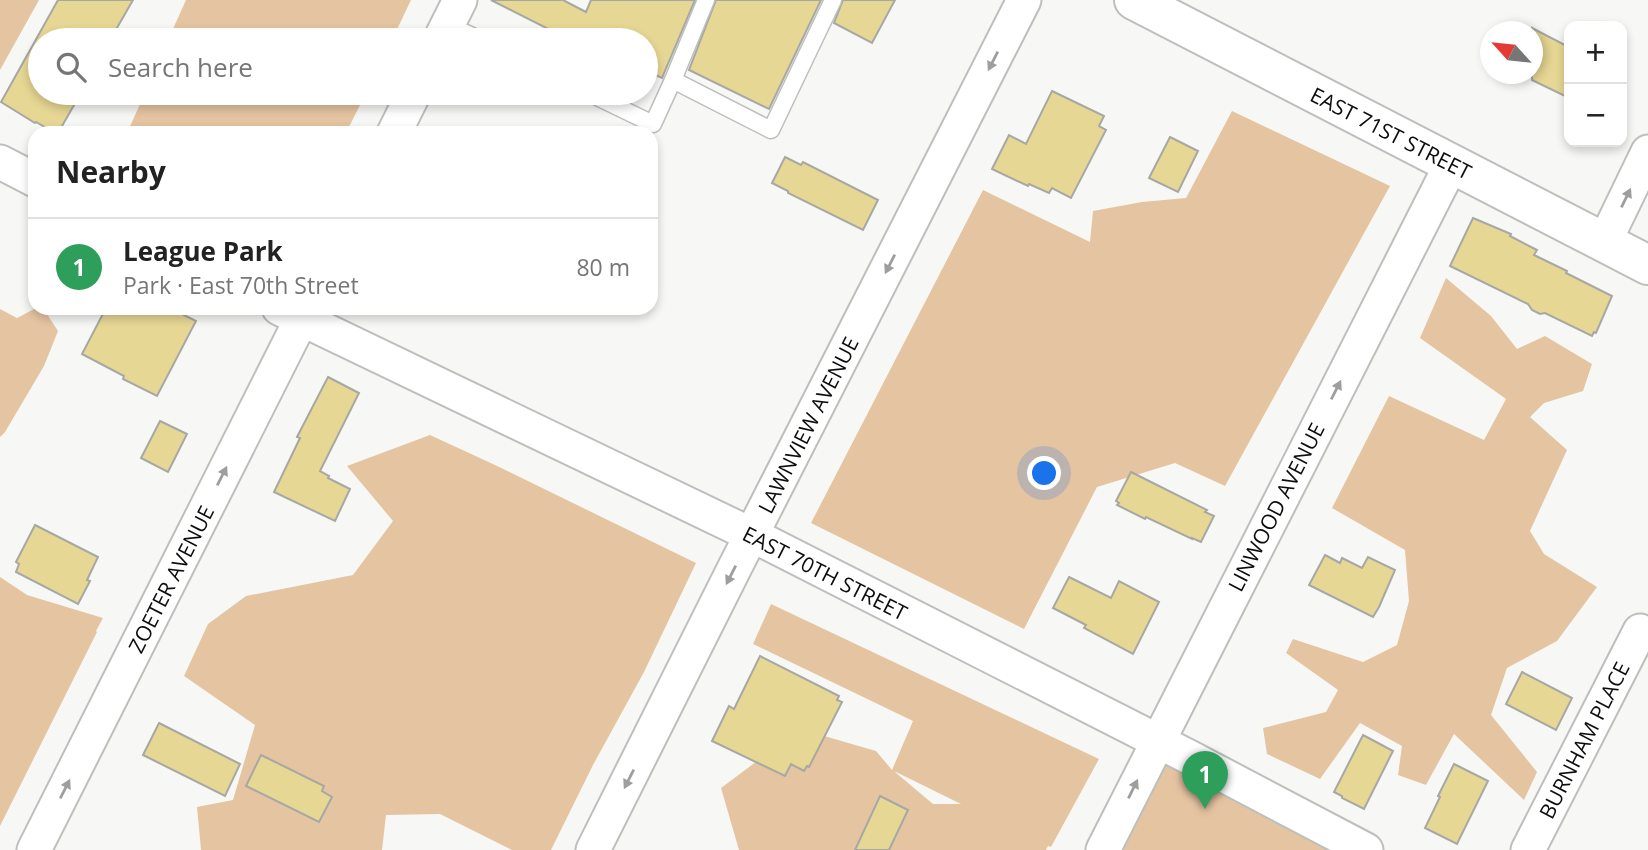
<!DOCTYPE html>
<meta charset="utf-8">
<style>
body{margin:0;font-family:"Open Sans",sans-serif;background:#f2f2f2;color:#222}
.controls{position:absolute;right:21px;top:21px;display:grid;overflow:hidden;border-radius:14px;box-shadow:0 4px 10px #0003}
.controls button{width:63px;height:63px;display:grid;place-items:center;padding:0;border:0;border-bottom:2px solid #e0e0e0;background:#fff;color:#222;font:35px sans-serif}
.compass{position:absolute;left:1480px;top:21px;width:63px;height:63px;border-radius:50%;background:#fff;box-shadow:0 4px 10px #0003;rotate:297deg}
.you{position:absolute;left:1045px;top:474px;width:24px;height:24px;margin:-18px;border:5px solid #fff;border-radius:50%;background:#1a73e8;box-shadow:0 0 0 10px #1a73e833}
.badge{display:grid;place-items:center;width:46px;height:46px;border-radius:50%;background:#b45309;color:#fff;font-size:23px;font-weight:700}
.pin{position:absolute;translate:-50% -58px;filter:drop-shadow(0 2px 4px #0008)}
.pin::after{content:'';position:absolute;top:37px;width:24px;height:21px;background:inherit;clip-path:polygon(0 0,100% 0,50% 100%)}
.list{margin:0;padding:0;list-style:none}
h2{display:flex;justify-content:space-between;align-items:center;height:91px;margin:0;padding:0 28px;font-size:30px}
h2 small{font-size:23px;font-weight:400;color:#767676}
.list li{display:grid;grid-template-columns:46px 1fr auto;gap:21px;align-items:center;box-sizing:border-box;height:98px;padding:0 28px;border-top:2px solid #e0e0e0}
.list b{display:block;font-size:26px;white-space:nowrap}
.list p{margin:0;font-size:23px;white-space:nowrap;color:#767676}
.list em{font-size:23px;font-style:normal;color:#767676}
.icon{flex:none;width:38px;height:38px;fill:none;stroke:currentColor;stroke-width:2;stroke-linecap:round;stroke-linejoin:round}
.map{position:relative;flex:none;width:1648px;height:850px;overflow:hidden}
.search{position:absolute;background:#fff;box-shadow:0 4px 10px #0003;left:28px;top:28px;width:630px;height:77px;display:flex;align-items:center;gap:18px;box-sizing:border-box;padding:0 24px;border-radius:38px;color:#767676;font-size:26px}
.panel{position:absolute;background:#fff;box-shadow:0 4px 10px #0003;left:28px;top:126px;width:630px;height:189px;border-radius:21px}
.map>svg:first-child{display:block}
</style>
<div class="map">
<svg width="1648" height="850" viewBox="0 0 1648 850">
<rect width="100%" height="100%" fill="#f7f8f5"/>
<!-- green -->
<g fill="#e5c4a2" fill-rule="evenodd">
<polygon points="0,0 39,0 0,70"/>
<polygon points="186,0 411,0 392,40 168,40"/>
<polygon points="145,93 366,93 346,133 127,133"/>
<polygon points="1232,111 1390,186 1225,486 1175,463 1097,487 1024,629 811,523 983,190 1090,242 1093,211 1142,202 1186,198"/>
<polygon points="1446,278 1491,316 1517,349 1545,336 1592,364 1583,391 1544,403 1530,417 1567,450 1530,531 1544,554 1597,587 1557,641 1507,668 1491,715 1537,772 1524,800 1454,734 1426,785 1398,775 1402,746 1360,723 1320,779 1267,754 1263,728 1326,712 1338,690 1286,653 1293,639 1363,662 1397,645 1409,601 1405,550 1332,508 1389,396 1484,440 1506,399 1420,338"/>
<polygon points="36,308 43,308 58,331 44,366 5,432 0,437 0,309 17,318"/>
<polygon points="430,435 495,465 696,563 644,672 593,765 551,850 512,850 440,814 386,815 382,850 201,850 197,807 233,800 255,725 184,676 208,624 246,596 353,575 393,521 347,466"/>
<polygon points="0,577 27,595 103,618 96,631 97,632 0,826"/>
<path d="M 771,604 L 1099,759 L 1051,847 L 1048,846 L 1046,850 L 739,850 L 721,788 L 800,729 L 876,751 L 892,770 L 913,721 L 753,644 ZM 895,772 L 896,772 L 961,804 L 933,804 Z"/>
<polygon points="1157,742 1366,850 1102,850"/>
</g>
<!-- building -->
<g fill="#e7d794" stroke="#a7a7a4" stroke-width="2">
<polygon points="58,0 133,0 110,40 40,40 40,93 81,93 58,133 55,133 36,122 35,123 1,102"/>
<polygon points="491,0 563,0 586,12 591,0 695,0 662,78 646,71 646,40 570,40"/>
<polygon points="716,0 821,0 769,109 689,70"/>
<polygon points="843,0 895,0 872,43 834,23"/>
<polygon points="1532,28 1569,47 1569,98 1532,80"/>
<polygon points="1052,91 1104,116 1099,126 1106,130 1071,198 1052,188 1049,193 1029,184 1028,186 992,169 1009,135 1026,144"/>
<polygon points="1170,137 1198,151 1178,192 1149,178"/>
<polygon points="785,157 801,165 803,162 878,200 863,230 788,193 788,191 772,183"/>
<polygon points="1473,218 1511,234 1510,236 1537,250 1534,255 1567,271 1566,273 1612,296 1596,333 1594,332 1592,336 1545,313 1540,314 1532,310 1528,304 1450,266"/>
<polygon points="106,308 170,308 196,321 157,396 123,379 124,376 82,354"/>
<polygon points="328,377 359,393 320,471 329,476 328,478 350,489 335,521 274,492 300,438 297,437"/>
<polygon points="160,421 187,434 168,472 141,458"/>
<polygon points="1131,472 1207,510 1205,512 1214,516 1201,542 1192,538 1192,539 1146,517 1145,519 1117,505 1119,503 1116,501"/>
<polygon points="35,525 98,557 87,580 90,581 78,604 16,572 19,564 16,562"/>
<polygon points="1325,555 1340,563 1342,558 1362,568 1368,557 1395,570 1379,607 1373,617 1309,585"/>
<polygon points="1069,577 1111,598 1119,581 1159,602 1133,654 1084,628 1086,625 1053,608"/>
<polygon points="760,656 839,696 837,700 842,702 809,767 807,766 804,771 791,764 785,776 712,741 729,706 734,709"/>
<polygon points="1522,672 1572,698 1556,730 1506,704"/>
<polygon points="159,723 240,764 225,796 143,755"/>
<polygon points="1363,735 1393,751 1364,809 1342,798 1342,796 1334,792"/>
<polygon points="261,755 324,786 322,791 332,797 319,822 246,786"/>
<polygon points="1454,764 1488,781 1457,844 1425,828 1440,797 1438,796"/>
<polygon points="880,796 908,810 889,850 855,850"/>
</g>
<g fill="none" stroke-linecap="round" stroke-linejoin="round">
<defs>
<g id="lane">
<polyline points="706,0 673,80 771,130 833,0"/>
<polyline points="448,25 481,40"/>
<polyline points="589,93 653,124 673,80"/>
</g>
<g id="street">
<polyline points="440,40 460,0"/>
<polyline points="394,133 414,93"/>
<polyline points="0,162 35,180"/>
<polyline points="1604,243 1648,152"/>
<polyline points="279,308 752,535 1191,758 1366,850"/>
<polyline points="34,850 307,308"/>
<polyline points="593,850 735,567 1024,0"/>
<polyline points="1103,850 1451,165"/>
<polyline points="1528,850 1640,631"/>
</g>
<polyline id="secondary" points="1134,0 1648,265"/>
</defs>
<!-- lane casing -->
<use href="#lane" stroke="#bdbfbc" stroke-width="19"/>
<!-- street casing -->
<use href="#street" stroke="#bdbfbc" stroke-width="37"/>
<!-- secondary casing -->
<use href="#secondary" stroke="#bdbfbc" stroke-width="42"/>
<!-- lane -->
<use href="#lane" stroke="#fff" stroke-width="16"/>
<!-- street -->
<use href="#street" stroke="#fff" stroke-width="33"/>
<!-- secondary -->
<use href="#secondary" stroke="#fff" stroke-width="38"/>
</g>
<!-- one-way arrows -->
<defs><path id="oneway-solid" d="M-6-.8H1V-3.2L6.5 0L1 3.2V.8H-6Z" transform="scale(1.75)"/></defs>
<g fill="#9e9e9e">
<use href="#oneway-solid" transform="translate(993 61) rotate(117)"/>
<use href="#oneway-solid" transform="translate(1626 198) rotate(-64)"/>
<use href="#oneway-solid" transform="translate(890 264) rotate(117)"/>
<use href="#oneway-solid" transform="translate(1336 390) rotate(-63)"/>
<use href="#oneway-solid" transform="translate(222 476) rotate(-63)"/>
<use href="#oneway-solid" transform="translate(731 575) rotate(117)"/>
<use href="#oneway-solid" transform="translate(629 779) rotate(117)"/>
<use href="#oneway-solid" transform="translate(65 789) rotate(-63)"/>
<use href="#oneway-solid" transform="translate(1133 789) rotate(-64)"/>
</g>
<g text-anchor="middle" dominant-baseline="central" stroke-width="5" stroke-linejoin="round" paint-order="stroke">
<!-- street labels -->
<g font-size="21" fill="#0d0d0c" stroke="#fff">
<text transform="translate(1391 133) rotate(27)">EAST 71ST STREET</text>
<text transform="translate(808 425) rotate(-63)">LAWNVIEW AVENUE</text>
<text transform="translate(1276 507) rotate(-63)">LINWOOD AVENUE</text>
<text transform="translate(825 573) rotate(27)">EAST 70TH STREET</text>
<text transform="translate(171 579) rotate(-63)">ZOETER AVENUE</text>
<text transform="translate(1584 740) rotate(-63)">BURNHAM PLACE</text>
</g>
</g>
</svg>
<div class="controls">
<button>+</button>
<button>−</button>
</div>
<svg class="compass" viewBox="-18 -18 36 36"><path d="M0-13l5 13h-10z" fill="#e53935"/><path d="M0 13l5-13h-10z" fill="#767676"/></svg>
<div class="you"></div>
<div class="pin badge" style="left:1205px;top:809px;background:#2e9e5b">1</div>
<div class="search"><svg class="icon" aria-label="search" viewBox="0 0 24 24"><circle cx="10" cy="10" r="6"/><path d="M15 15l6 6"/></svg>Search here</div>
<section class="panel">
<h2>Nearby<small></small></h2>
<ul class="list">
<li><span class="badge" style="background:#2e9e5b">1</span><div><b>League Park</b><p>Park · East 70th Street</p></div><em>80 m</em></li>
</ul>
</section>
</div>
